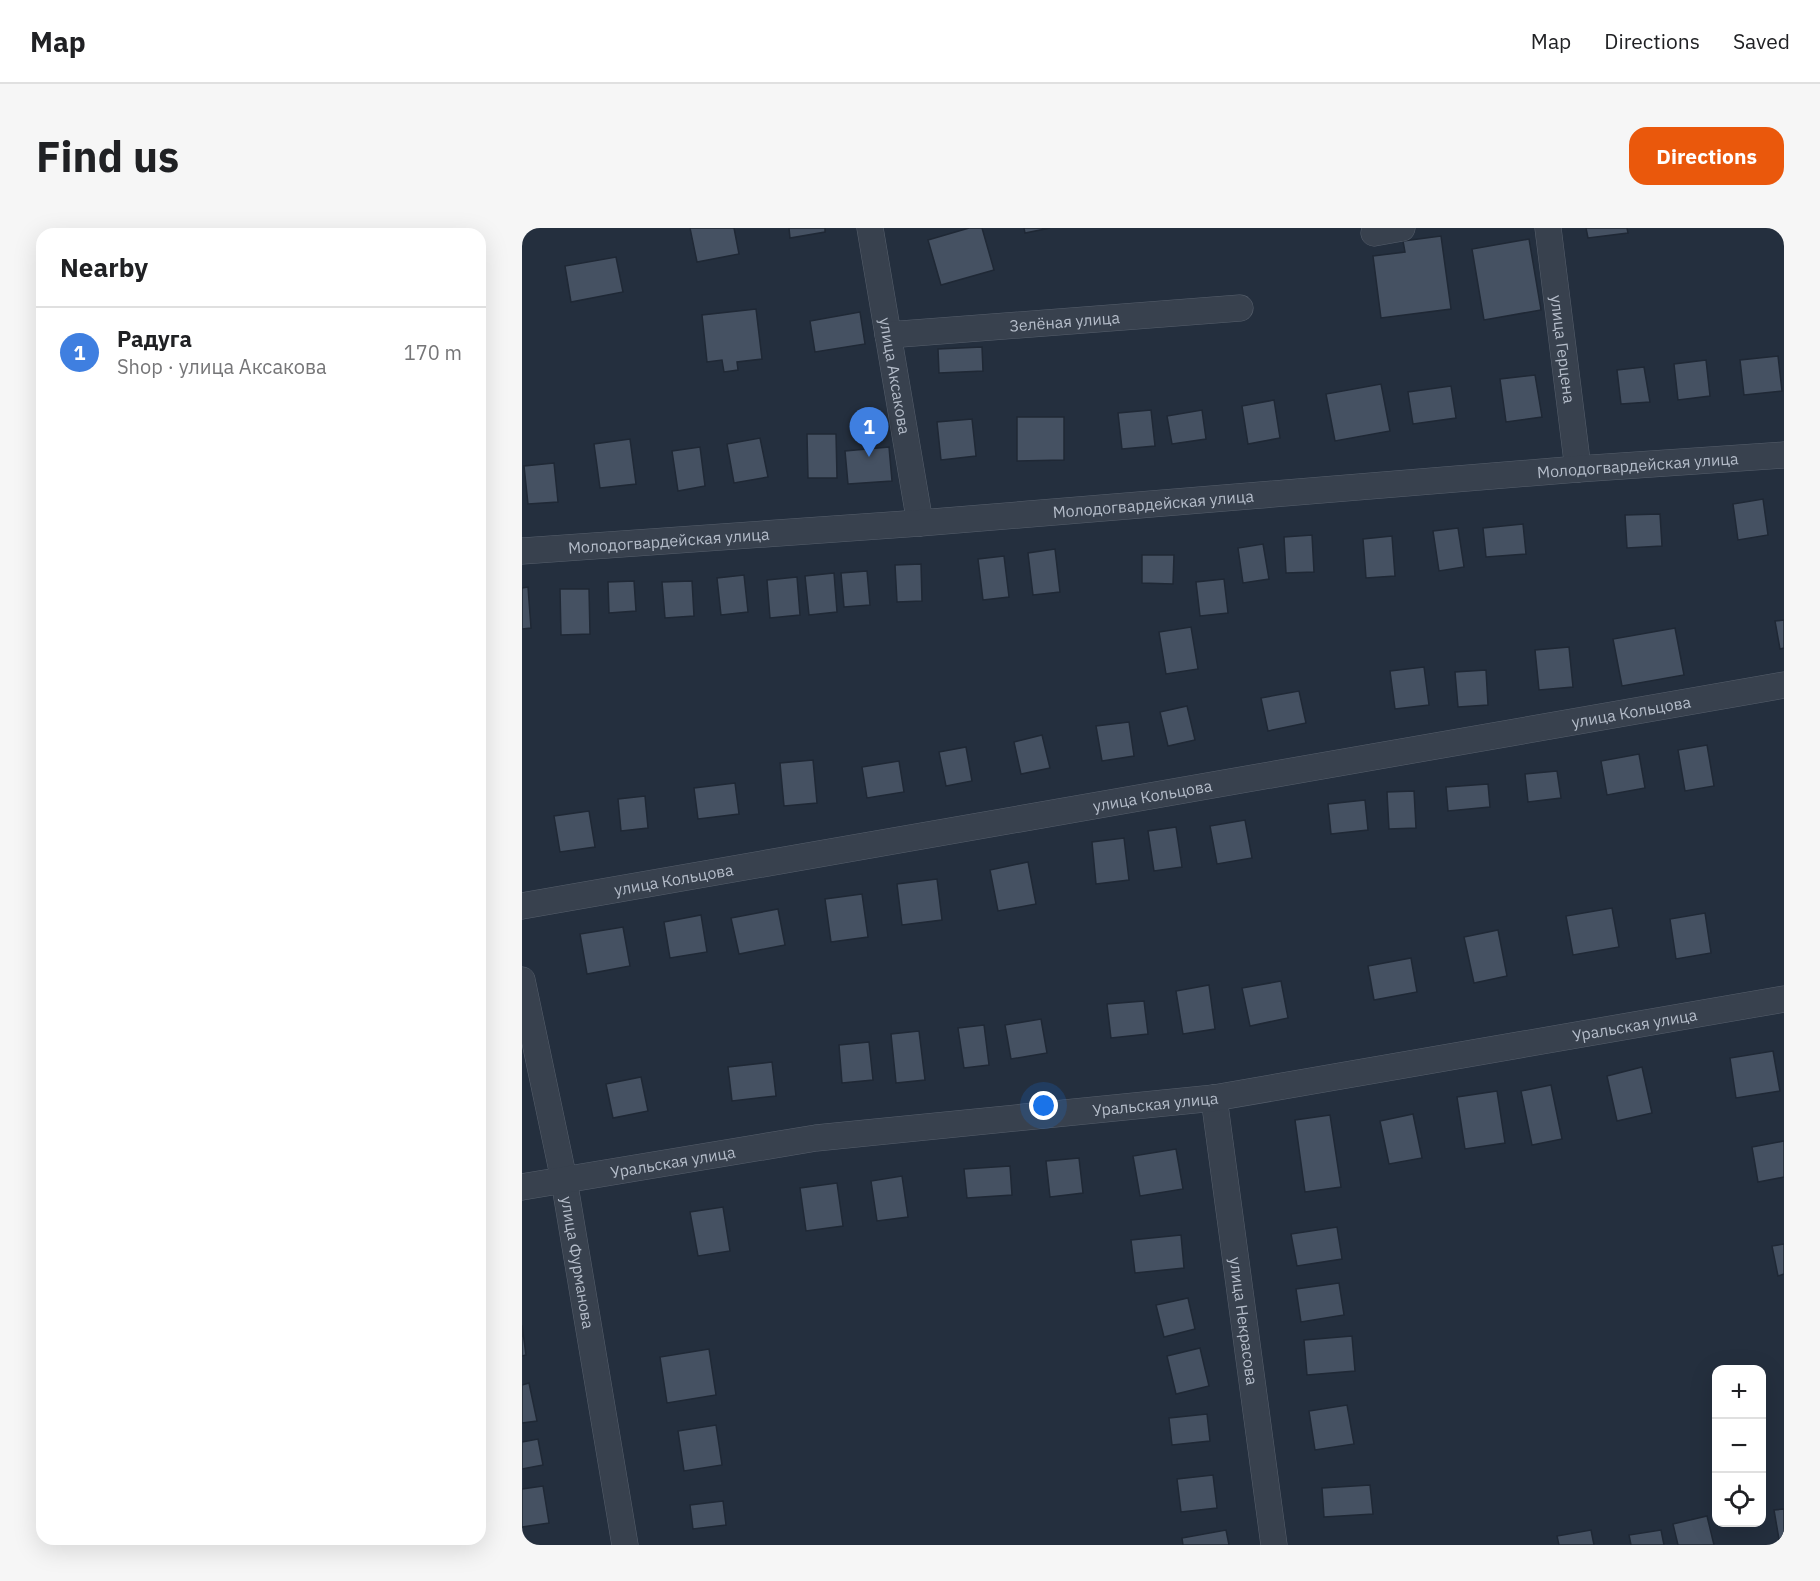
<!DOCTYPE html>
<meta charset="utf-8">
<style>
body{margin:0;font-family:"IBM Plex Sans",sans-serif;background:#f6f6f6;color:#202124}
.controls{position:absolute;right:18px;bottom:18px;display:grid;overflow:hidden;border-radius:12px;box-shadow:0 6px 24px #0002}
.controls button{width:54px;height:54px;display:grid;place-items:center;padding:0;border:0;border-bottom:2px solid #e0e0e0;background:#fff;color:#202124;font:30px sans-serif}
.you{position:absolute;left:522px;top:878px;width:21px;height:21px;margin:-15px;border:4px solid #fff;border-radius:50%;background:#1a73e8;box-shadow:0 0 0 9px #1a73e833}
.badge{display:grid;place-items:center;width:39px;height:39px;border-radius:50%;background:#ea580c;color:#fff;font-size:20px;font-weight:700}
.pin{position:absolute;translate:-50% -50px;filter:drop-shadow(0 2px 3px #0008)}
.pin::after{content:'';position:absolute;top:32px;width:21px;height:18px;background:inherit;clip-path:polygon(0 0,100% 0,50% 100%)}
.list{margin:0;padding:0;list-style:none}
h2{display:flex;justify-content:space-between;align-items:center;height:78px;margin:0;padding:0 24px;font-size:26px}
h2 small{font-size:20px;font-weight:400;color:#757577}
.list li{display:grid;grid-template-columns:39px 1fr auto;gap:18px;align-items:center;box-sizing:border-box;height:90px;padding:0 24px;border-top:2px solid #e0e0e0}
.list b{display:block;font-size:22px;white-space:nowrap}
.list p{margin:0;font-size:20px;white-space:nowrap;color:#757577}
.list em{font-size:20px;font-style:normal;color:#757577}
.icon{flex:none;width:33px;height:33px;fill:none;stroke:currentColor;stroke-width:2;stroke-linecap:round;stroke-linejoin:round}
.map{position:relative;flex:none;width:1262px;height:1317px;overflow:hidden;border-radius:18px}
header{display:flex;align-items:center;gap:36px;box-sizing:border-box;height:84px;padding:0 30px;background:#fff;border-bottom:2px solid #e0e0e0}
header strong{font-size:28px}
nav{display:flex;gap:33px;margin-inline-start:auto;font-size:21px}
.intro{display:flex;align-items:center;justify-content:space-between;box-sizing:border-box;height:144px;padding:0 36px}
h1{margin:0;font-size:42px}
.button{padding:15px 27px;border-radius:18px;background:#ea580c;color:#fff;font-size:21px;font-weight:700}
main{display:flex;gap:36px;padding:0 36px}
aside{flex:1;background:#fff;border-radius:18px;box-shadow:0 6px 24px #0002}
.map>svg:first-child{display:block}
</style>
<header>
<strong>Map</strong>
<nav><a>Map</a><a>Directions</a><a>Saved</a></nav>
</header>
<div class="intro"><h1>Find us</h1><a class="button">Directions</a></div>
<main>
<aside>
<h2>Nearby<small></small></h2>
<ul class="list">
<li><span class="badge" style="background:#3f7fe0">1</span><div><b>Радуга</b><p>Shop · улица Аксакова</p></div><em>170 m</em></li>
</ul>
</aside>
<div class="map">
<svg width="1262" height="1317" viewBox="0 0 1262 1317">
<rect width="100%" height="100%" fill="#242f3e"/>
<!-- building -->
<g fill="#455162" stroke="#1f2835" stroke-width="1.5">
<polygon points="168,0 212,0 217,26 175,34"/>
<polygon points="267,0 303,0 303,4 268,10"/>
<polygon points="447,0 460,0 472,42 419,57 406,12"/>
<polygon points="502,0 528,0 503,5"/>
<polygon points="1064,0 1105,0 1106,5 1066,10"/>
<polygon points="919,8 929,81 859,90 851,28 883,24 881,13"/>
<polygon points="1007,11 1019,82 962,92 950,21"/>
<polygon points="94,29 101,64 49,74 43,38"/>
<polygon points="234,81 240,131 215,134 216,142 202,144 200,132 185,134 180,87"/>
<polygon points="338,84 343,116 293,124 288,93"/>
<polygon points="460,119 461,143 417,145 416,121"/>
<polygon points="1256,128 1260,163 1222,167 1218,132"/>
<polygon points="1184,132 1188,168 1156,172 1152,136"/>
<polygon points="1122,139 1128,174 1099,176 1095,142"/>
<polygon points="1013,147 1020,189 984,194 978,151"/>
<polygon points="859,156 868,203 813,213 804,166"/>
<polygon points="929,158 934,190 891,196 886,164"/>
<polygon points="752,172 758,210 726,216 720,178"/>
<polygon points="629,182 633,218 600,221 596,185"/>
<polygon points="680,182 684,211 650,216 645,188"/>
<polygon points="495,189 542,189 542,232 495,233"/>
<polygon points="450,191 454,228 419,232 415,194"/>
<polygon points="285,206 314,206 315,250 286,250"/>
<polygon points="238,210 246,249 212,255 205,216"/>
<polygon points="108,211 114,256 78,260 72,216"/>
<polygon points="178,219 183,258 156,263 150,223"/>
<polygon points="367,219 370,253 326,256 323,223"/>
<polygon points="32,235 36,274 6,276 2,238"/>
<polygon points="1241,271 1246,307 1216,312 1211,276"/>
<polygon points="1138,286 1140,318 1105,320 1103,287"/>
<polygon points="1001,296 1004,326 964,329 961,300"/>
<polygon points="936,300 942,339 917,343 911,303"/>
<polygon points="790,307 792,344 764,345 762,309"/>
<polygon points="870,308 873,348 844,350 841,311"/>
<polygon points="741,316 747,351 721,355 716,320"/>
<polygon points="533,321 538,364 511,367 506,325"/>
<polygon points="620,327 652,327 651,356 620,355"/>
<polygon points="482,328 487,369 461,372 456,331"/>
<polygon points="399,336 400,373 375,374 373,337"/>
<polygon points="345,343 348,377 322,379 319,345"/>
<polygon points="312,345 315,384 287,387 283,348"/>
<polygon points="222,347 226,384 199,387 195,350"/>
<polygon points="275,349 278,387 248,390 245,352"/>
<polygon points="702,351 706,385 678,388 674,354"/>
<polygon points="112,353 114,383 87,385 86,354"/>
<polygon points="170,353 172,388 143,390 140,354"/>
<polygon points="6,359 9,400 0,401 0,360"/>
<polygon points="38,361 67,361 68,406 39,407"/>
<polygon points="1262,392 1262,420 1258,421 1253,393"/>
<polygon points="669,399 676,441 644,446 637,404"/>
<polygon points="1153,400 1162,447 1100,458 1091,411"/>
<polygon points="1047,419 1051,459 1017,462 1013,422"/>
<polygon points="902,439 907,477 873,481 868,443"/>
<polygon points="964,442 966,477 936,479 933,444"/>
<polygon points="777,463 784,495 746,503 739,470"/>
<polygon points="665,478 673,512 646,518 638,484"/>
<polygon points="607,494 612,528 580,533 574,498"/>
<polygon points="520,507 528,540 499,546 492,514"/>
<polygon points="1185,517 1192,558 1163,563 1156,522"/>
<polygon points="444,519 450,553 424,558 417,524"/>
<polygon points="1117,526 1123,560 1085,567 1079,533"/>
<polygon points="291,532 295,575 262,578 258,535"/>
<polygon points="377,533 382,564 345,570 340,539"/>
<polygon points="1035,543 1039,570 1006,574 1003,546"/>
<polygon points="213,555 217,586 176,591 172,560"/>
<polygon points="966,556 968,579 926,583 924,559"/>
<polygon points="892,563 894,600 867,601 865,564"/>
<polygon points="123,568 126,600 99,603 96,571"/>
<polygon points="843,572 846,602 809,606 806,576"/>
<polygon points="67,583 73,619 38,624 32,588"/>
<polygon points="723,592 730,630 695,636 688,598"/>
<polygon points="654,599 660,639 632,643 626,603"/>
<polygon points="602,610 607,652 574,656 570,614"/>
<polygon points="506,634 514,676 476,683 468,642"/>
<polygon points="415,651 420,692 380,697 375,656"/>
<polygon points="340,666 346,709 309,714 303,671"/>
<polygon points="1090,680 1097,719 1051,727 1044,688"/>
<polygon points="256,681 263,717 217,726 209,690"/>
<polygon points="1183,685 1189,725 1154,731 1148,691"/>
<polygon points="179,687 185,724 148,730 142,694"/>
<polygon points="101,699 108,738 65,746 58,706"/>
<polygon points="976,702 985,748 952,755 942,709"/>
<polygon points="889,730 895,764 852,772 846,738"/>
<polygon points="759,753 766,790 728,798 720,760"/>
<polygon points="687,757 693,801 661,806 654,763"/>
<polygon points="622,773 626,806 589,810 585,776"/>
<polygon points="519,791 525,825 489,831 483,797"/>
<polygon points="462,797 467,837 442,840 436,800"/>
<polygon points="397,803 403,852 374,855 369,806"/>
<polygon points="347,814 351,852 320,855 317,817"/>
<polygon points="1251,823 1258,863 1214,870 1208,830"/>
<polygon points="250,834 254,868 210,873 206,839"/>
<polygon points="1120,839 1130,885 1095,893 1085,848"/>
<polygon points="119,849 126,883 91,890 84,856"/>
<polygon points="1029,857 1040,911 1010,917 999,863"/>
<polygon points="975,863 983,915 943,921 935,869"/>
<polygon points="891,886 900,930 867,936 858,893"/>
<polygon points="808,887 819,959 783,964 773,892"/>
<polygon points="1262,913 1262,949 1236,954 1230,919"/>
<polygon points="654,921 661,961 618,968 611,928"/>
<polygon points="557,930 561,965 528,969 524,933"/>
<polygon points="488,938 490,967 445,970 442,941"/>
<polygon points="380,948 386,989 355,993 349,953"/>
<polygon points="315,955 321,998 284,1003 278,960"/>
<polygon points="201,979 208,1023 176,1028 168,984"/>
<polygon points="815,999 820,1031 775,1038 769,1006"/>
<polygon points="659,1007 662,1040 613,1045 609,1012"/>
<polygon points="1262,1016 1262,1046 1256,1048 1250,1018"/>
<polygon points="817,1055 822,1087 779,1094 774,1061"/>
<polygon points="666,1070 673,1101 642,1109 634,1077"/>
<polygon points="0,1097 4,1127 0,1128"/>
<polygon points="830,1108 833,1143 785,1147 782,1112"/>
<polygon points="678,1120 687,1158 654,1166 645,1128"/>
<polygon points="187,1121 194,1167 145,1175 138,1129"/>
<polygon points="7,1155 15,1193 0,1195 0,1157"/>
<polygon points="825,1177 832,1216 793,1222 787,1183"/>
<polygon points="685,1186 688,1213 650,1217 647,1190"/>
<polygon points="194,1197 200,1237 162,1243 156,1203"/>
<polygon points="16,1211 21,1237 0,1241 0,1214"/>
<polygon points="691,1247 695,1280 659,1284 655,1251"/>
<polygon points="848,1257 851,1286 802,1289 800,1260"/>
<polygon points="21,1258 27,1295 0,1299 0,1261"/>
<polygon points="201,1273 204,1297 171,1301 168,1277"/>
<polygon points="1262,1281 1262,1317 1258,1317 1252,1282"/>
<polygon points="1185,1288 1192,1317 1156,1317 1151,1296"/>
<polygon points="704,1302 707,1317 661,1317 660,1310"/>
<polygon points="1069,1302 1072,1317 1037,1317 1035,1308"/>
<polygon points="1139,1302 1142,1317 1109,1317 1107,1307"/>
</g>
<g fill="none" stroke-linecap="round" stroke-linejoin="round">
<defs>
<g id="street">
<path id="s1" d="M 348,0 L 398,295"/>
<path id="s2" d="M 1026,0 L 1056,241"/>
<polyline points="852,5 880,0"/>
<path id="s3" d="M 366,107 L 718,80"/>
<path id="s4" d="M 0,323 L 398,295 L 1056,241 L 1262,227"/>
<path id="s5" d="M 0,678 L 1262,457"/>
<path id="s6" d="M 0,752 L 42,952 L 103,1317"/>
<path id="s7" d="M 692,870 L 752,1317"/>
<path id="s8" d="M 0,959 L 294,910 L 692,870 L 1262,771"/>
</g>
</defs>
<!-- street casing -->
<use href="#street" stroke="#565f6c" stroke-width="27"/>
<!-- street -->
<use href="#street" stroke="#38414e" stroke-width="26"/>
</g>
<g text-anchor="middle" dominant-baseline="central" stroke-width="4.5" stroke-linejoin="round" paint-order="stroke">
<!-- street labels -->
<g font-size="16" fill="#b4bcc9" stroke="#1d2633">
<text stroke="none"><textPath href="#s3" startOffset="177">Зелёная улица</textPath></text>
<text stroke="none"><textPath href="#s2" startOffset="122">улица Герцена</textPath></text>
<text stroke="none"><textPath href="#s1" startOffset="150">улица Аксакова</textPath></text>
<text stroke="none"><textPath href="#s4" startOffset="1119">Молодогвардейская улица</textPath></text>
<text stroke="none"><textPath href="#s4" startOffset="633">Молодогвардейская улица</textPath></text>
<text stroke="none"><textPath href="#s4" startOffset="147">Молодогвардейская улица</textPath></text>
<text stroke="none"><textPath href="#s5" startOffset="1126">улица Кольцова</textPath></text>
<text stroke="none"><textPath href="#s5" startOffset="640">улица Кольцова</textPath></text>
<text stroke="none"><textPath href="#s5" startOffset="154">улица Кольцова</textPath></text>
<text stroke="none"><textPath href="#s8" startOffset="1125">Уральская улица</textPath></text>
<text stroke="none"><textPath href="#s8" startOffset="639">Уральская улица</textPath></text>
<text stroke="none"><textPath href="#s8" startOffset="153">Уральская улица</textPath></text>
<text stroke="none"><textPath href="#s6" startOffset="288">улица Фурманова</textPath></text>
<text stroke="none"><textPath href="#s7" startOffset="225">улица Некрасова</textPath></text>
</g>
</g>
</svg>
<div class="controls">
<button>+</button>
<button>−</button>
<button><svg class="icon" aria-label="locate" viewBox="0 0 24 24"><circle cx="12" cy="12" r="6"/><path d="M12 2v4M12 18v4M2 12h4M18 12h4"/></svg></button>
</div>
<div class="you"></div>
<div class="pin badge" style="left:347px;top:229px;background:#3f7fe0">1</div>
</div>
</main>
